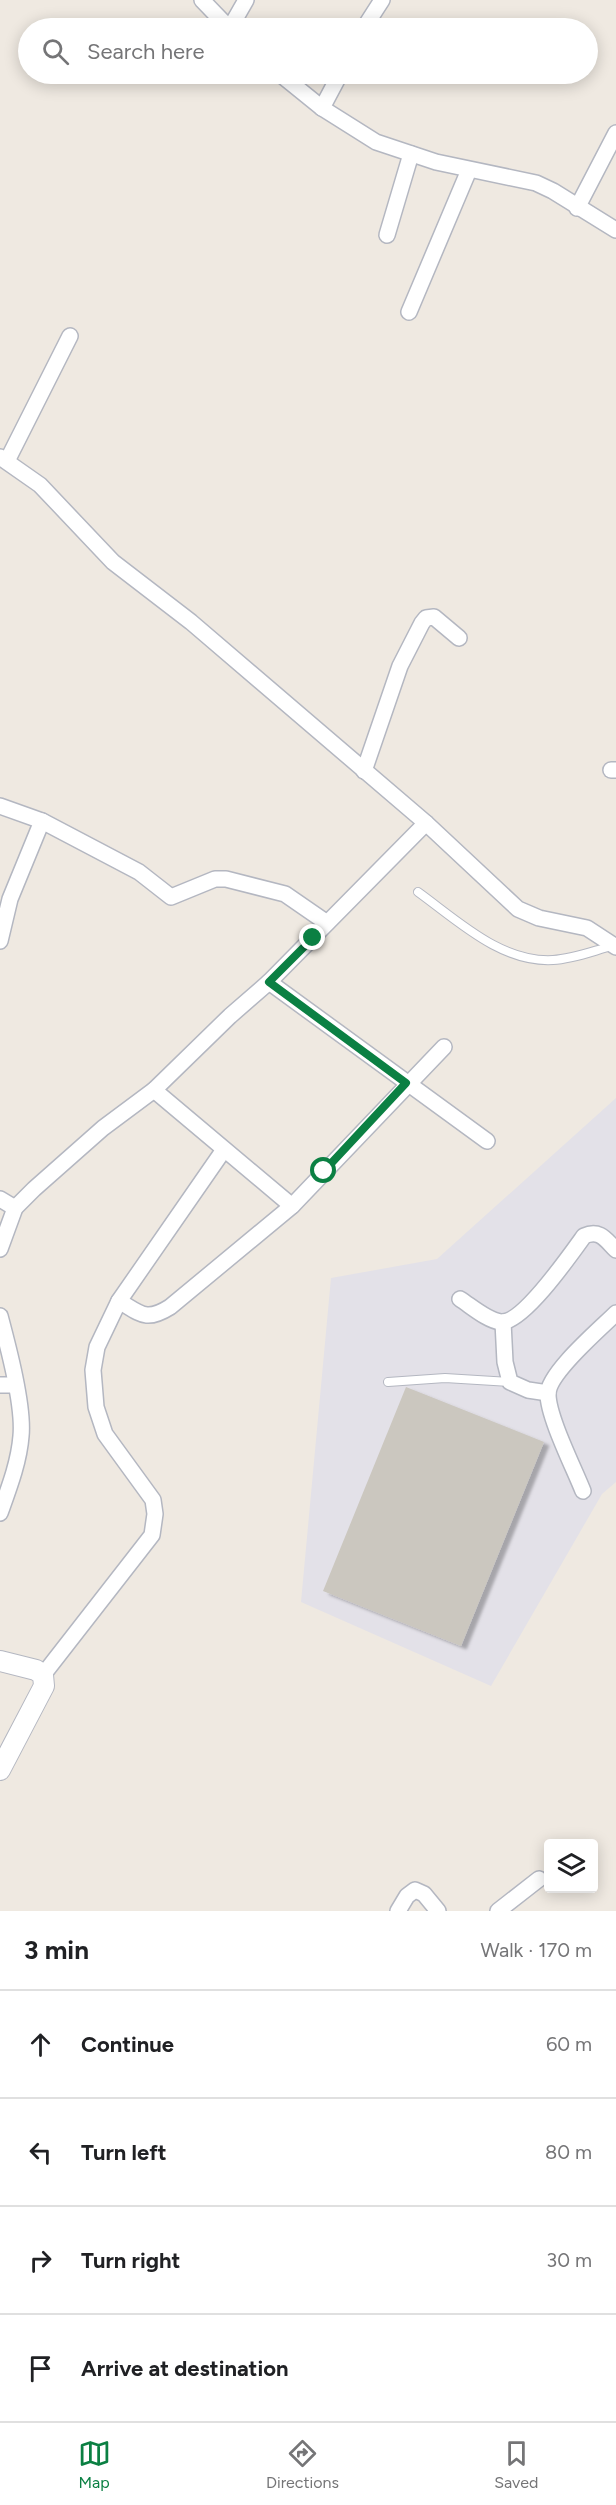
<!DOCTYPE html>
<meta charset="utf-8">
<style>
body{margin:0;font-family:Figtree,sans-serif;background:#f6f6f6;color:#202124}
.controls{position:absolute;right:18px;bottom:18px;display:grid;overflow:hidden;border-radius:6px;box-shadow:0 3px 15px #0003}
.controls button{width:54px;height:54px;display:grid;place-items:center;padding:0;border:0;border-bottom:2px solid #e0e0e0;background:#fff;color:#202124;font:30px sans-serif}
.stop{position:absolute;width:18px;height:18px;margin:-14px;border:4px solid #0b8043;border-radius:50%;background:#fff}
.stop.end{background:#0b8043;border-color:#fff;box-shadow:0 2px 6px #0008}
.list{margin:0;padding:0;list-style:none}
h2{display:flex;justify-content:space-between;align-items:center;height:78px;margin:0;padding:0 24px;font-size:26px}
h2 small{font-size:20px;font-weight:400;color:#757577}
.list li{display:grid;grid-template-columns:39px 1fr auto;gap:18px;align-items:center;box-sizing:border-box;height:108px;padding:0 24px;border-top:2px solid #e0e0e0}
.list b{display:block;font-size:22px;white-space:nowrap}
.list em{font-size:20px;font-style:normal;color:#757577}
.icon{flex:none;width:33px;height:33px;fill:none;stroke:currentColor;stroke-width:2;stroke-linecap:round;stroke-linejoin:round}
.map{position:relative;flex:none;width:616px;height:1911px;overflow:hidden}
.search{position:absolute;background:#fff;box-shadow:0 3px 15px #0003;left:18px;right:18px;top:18px;height:66px;display:flex;align-items:center;gap:15px;box-sizing:border-box;padding:0 21px;border-radius:33px;color:#757577;font-size:22px}
.sheet{height:510px;background:#fff}
nav{display:flex;justify-content:space-around;align-items:center;box-sizing:border-box;height:84px;border-top:2px solid #e0e0e0;background:#fff;font-size:16px;color:#757577}
nav a{display:grid;justify-items:center;gap:3px}
nav .on{color:#0b8043}
.map>svg:first-child{display:block}
</style>
<div class="map">
<svg width="616" height="1911" viewBox="0 0 616 1911">
<defs>
<filter id="shadow"><feDropShadow dx="5.5" dy="3.5" stdDeviation="1.5" flood-color="#0004"/></filter>
</defs>
<rect width="100%" height="100%" fill="#efe9e1"/>
<!-- industrial -->
<polygon fill="#e3e1e8" points="616,1098 616,1482 602,1494 491,1686 301,1602 331,1278 437,1259"/>
<!-- building -->
<polygon fill="#cbc7bf" filter="url(#shadow)" points="406,1387 544,1442 461,1646 323,1591"/>
<g fill="none" stroke-linecap="round" stroke-linejoin="round">
<defs>
<g id="service">
<path d="M 418,892 C 457,920 501,963 553,960 C 573,959 593,951 612,946"/>
<polyline points="388,1382 445,1378 510,1382"/>
</g>
<g id="minor">
<polyline points="202,0 229,28"/>
<polyline points="230,28 246,0"/>
<polyline points="364,28 382,0"/>
<polyline points="280,74 322,108 376,142 436,162 536,183 553,191 616,230"/>
<polyline points="322,108 340,74"/>
<polyline points="577,208 616,133"/>
<polyline points="387,235 411,154"/>
<polyline points="409,312 469,170"/>
<polyline points="0,457 40,485 113,562 191,622 426,823 518,909 539,918 587,928 616,947"/>
<polyline points="7,461 70,336"/>
<polyline points="611,770 616,770"/>
<polyline points="364,771 400,666 422,623 426,618 434,617 459,638"/>
<polyline points="0,806 42,821 139,872 171,897 215,879 226,879 285,894 327,923"/>
<polyline points="0,941 10,899 42,821"/>
<polyline points="269,982 487,1141"/>
<polyline points="154,1090 292,1206"/>
<polyline points="0,1199 15,1208"/>
<polyline points="0,1249 15,1208 34,1189 103,1128 154,1090 230,1016 269,982 426,823"/>
<path d="M 460,1299 C 471,1306 488,1321 501,1322 C 523,1323 571,1254 584,1236 C 600,1229 606,1240 616,1250"/>
<path d="M 119,1301 C 141,1314 146,1322 170,1307 L 292,1206 L 444,1047"/>
<path d="M 0,1316 C 8,1346 24,1406 21,1436 C 19,1462 9,1488 0,1513"/>
<polyline points="503,1322 505,1362 510,1382 528,1390 548,1393"/>
<polyline points="0,1385 15,1385"/>
<path d="M 583,1491 C 574,1468 548,1417 548,1394 C 548,1373 600,1329 616,1313"/>
<polyline points="43,1675 152,1535 155,1514 153,1500 105,1434 96,1407 93,1370 97,1347 119,1301 223,1151"/>
<polyline points="398,1911 407,1896 415,1890 424,1894 438,1911"/>
<polyline points="498,1911 539,1879"/>
</g>
<polyline id="tertiary" points="0,1661 36,1670 43,1675 44,1686 0,1770"/>
</defs>
<!-- service casing -->
<use href="#service" stroke="#b4b7c1" stroke-width="10"/>
<!-- minor casing -->
<use href="#minor" stroke="#b4b7c1" stroke-width="18"/>
<!-- tertiary casing -->
<use href="#tertiary" stroke="#b4b7c1" stroke-width="22"/>
<!-- service -->
<use href="#service" stroke="#fff" stroke-width="8"/>
<!-- minor -->
<use href="#minor" stroke="#fff" stroke-width="15"/>
<!-- tertiary -->
<use href="#tertiary" stroke="#fff" stroke-width="20"/>
</g>
<g fill="none" stroke-linecap="round" stroke-linejoin="round">
<!-- route -->
<polyline stroke="#0b8043" stroke-width="8" points="313,938 269,982 406,1083 324,1171"/>
</g>
</svg>
<div class="controls">
<button><svg class="icon" aria-label="layers" viewBox="0 0 24 24"><path d="M12 4l9 5-9 5-9-5zM3 14l9 5 9-5"/></svg></button>
</div>
<div class="stop" style="left:324px;top:1171px"></div>
<div class="stop end" style="left:313px;top:938px"></div>
<div class="search"><svg class="icon" aria-label="search" viewBox="0 0 24 24"><circle cx="10" cy="10" r="6"/><path d="M15 15l6 6"/></svg>Search here</div>
</div>
<section class="sheet">
<h2>3 min<small>Walk · 170 m</small></h2>
<ul class="list">
<li><svg class="icon" aria-label="ahead" viewBox="0 0 24 24"><path d="M12 20V5M6 11l6-6 6 6"/></svg><div><b>Continue</b></div><em>60 m</em></li>
<li><svg class="icon" aria-label="left" viewBox="0 0 24 24"><path d="M17 20v-9H6M10 6l-5 5 5 5"/></svg><div><b>Turn left</b></div><em>80 m</em></li>
<li><svg class="icon" aria-label="right" viewBox="0 0 24 24"><path d="M7 20v-9h11M14 6l5 5-5 5"/></svg><div><b>Turn right</b></div><em>30 m</em></li>
<li><svg class="icon" aria-label="arrive" viewBox="0 0 24 24"><path d="M6 21V4h12l-3 4 3 4H6"/></svg><div><b>Arrive at destination</b></div></li>
</ul>
</section>
<nav>
<a class="on"><svg class="icon" aria-label="map" viewBox="0 0 24 24"><path d="M3 6l6-2 6 2 6-2v14l-6 2-6-2-6 2zM9 4v14M15 6v14"/></svg>Map</a>
<a><svg class="icon" aria-label="directions" viewBox="0 0 24 24"><path d="M12 3l9 9-9 9-9-9zM9 14v-3h6M13 9l2 2-2 2"/></svg>Directions</a>
<a><svg class="icon" aria-label="saved" viewBox="0 0 24 24"><path d="M7 4h10v16l-5-4-5 4z"/></svg>Saved</a>
</nav>
